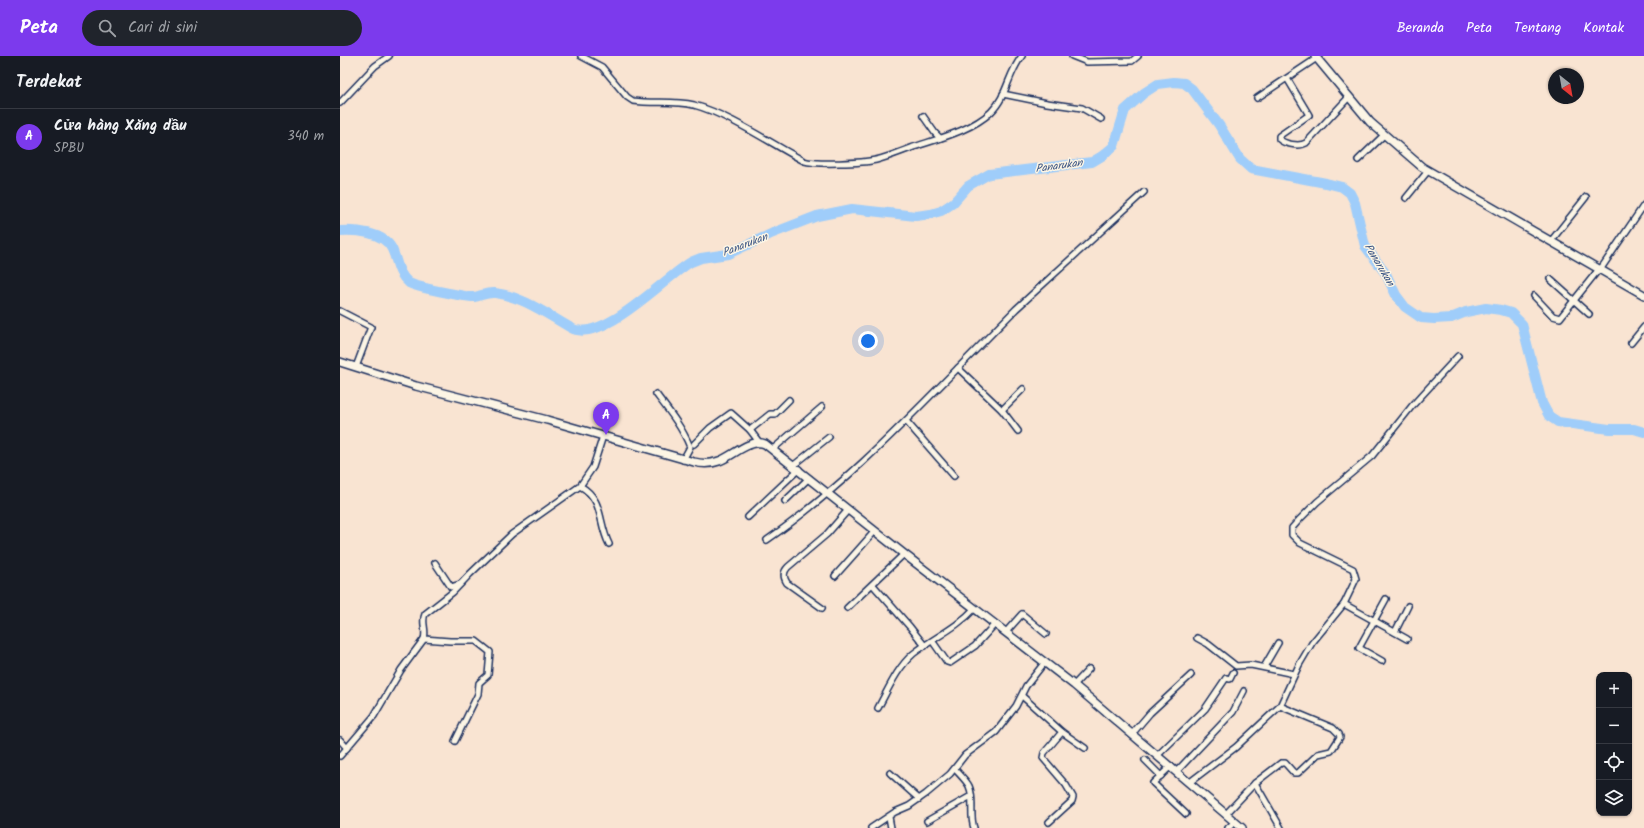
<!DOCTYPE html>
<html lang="id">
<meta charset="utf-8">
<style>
body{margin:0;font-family:Kalam,sans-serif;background:#20242c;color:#f1f3f6}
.controls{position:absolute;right:12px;bottom:12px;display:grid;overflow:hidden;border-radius:8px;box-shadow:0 1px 3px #0004}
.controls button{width:36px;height:36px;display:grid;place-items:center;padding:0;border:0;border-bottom:1px solid #363941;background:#171b24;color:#f1f3f6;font:20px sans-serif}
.compass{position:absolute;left:1208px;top:12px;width:36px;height:36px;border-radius:50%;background:#171b24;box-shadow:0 1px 3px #0004;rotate:149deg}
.you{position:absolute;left:528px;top:285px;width:14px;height:14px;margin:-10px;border:3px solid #fff;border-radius:50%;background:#1a73e8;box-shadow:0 0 0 6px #1a73e833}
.badge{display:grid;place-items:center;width:26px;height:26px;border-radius:50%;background:#7c3aed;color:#fff;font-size:13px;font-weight:700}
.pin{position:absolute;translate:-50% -33px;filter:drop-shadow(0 1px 2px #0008)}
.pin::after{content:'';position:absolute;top:21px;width:14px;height:12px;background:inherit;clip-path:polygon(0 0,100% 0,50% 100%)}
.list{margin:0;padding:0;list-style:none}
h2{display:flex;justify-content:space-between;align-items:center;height:52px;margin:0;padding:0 16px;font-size:17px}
h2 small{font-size:13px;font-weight:400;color:#9ea1a6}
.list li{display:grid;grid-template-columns:26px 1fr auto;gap:12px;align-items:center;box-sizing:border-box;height:56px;padding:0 16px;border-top:1px solid #363941}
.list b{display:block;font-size:15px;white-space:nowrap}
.list p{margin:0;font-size:13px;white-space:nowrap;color:#9ea1a6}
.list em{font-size:13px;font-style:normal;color:#9ea1a6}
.icon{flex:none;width:22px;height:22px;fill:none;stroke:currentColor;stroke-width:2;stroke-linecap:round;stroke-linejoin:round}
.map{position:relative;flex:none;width:1304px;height:772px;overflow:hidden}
header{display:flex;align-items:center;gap:24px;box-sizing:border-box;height:56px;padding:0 20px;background:#7c3aed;color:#fff}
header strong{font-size:19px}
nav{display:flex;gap:22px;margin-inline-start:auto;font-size:14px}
.search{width:280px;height:36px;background:#20242c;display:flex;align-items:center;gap:10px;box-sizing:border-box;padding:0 14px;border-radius:22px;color:#9ea1a6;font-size:15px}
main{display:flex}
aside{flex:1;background:#171b24}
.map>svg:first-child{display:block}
</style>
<header>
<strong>Peta</strong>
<div class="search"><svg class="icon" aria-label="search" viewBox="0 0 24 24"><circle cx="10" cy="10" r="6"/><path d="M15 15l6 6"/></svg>Cari di sini</div>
<nav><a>Beranda</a><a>Peta</a><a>Tentang</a><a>Kontak</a></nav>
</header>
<main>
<aside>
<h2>Terdekat<small></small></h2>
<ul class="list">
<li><span class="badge">A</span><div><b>Cửa hàng Xăng dầu</b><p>SPBU</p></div><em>340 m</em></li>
</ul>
</aside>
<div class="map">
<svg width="1304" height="772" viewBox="0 0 1304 772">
<rect width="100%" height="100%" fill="#f9e4d2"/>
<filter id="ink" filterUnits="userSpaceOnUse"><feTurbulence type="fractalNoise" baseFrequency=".025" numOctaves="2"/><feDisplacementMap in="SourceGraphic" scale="8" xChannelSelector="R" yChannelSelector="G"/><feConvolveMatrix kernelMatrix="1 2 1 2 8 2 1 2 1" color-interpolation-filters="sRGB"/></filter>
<g filter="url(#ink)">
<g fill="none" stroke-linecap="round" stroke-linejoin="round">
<!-- river -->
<path stroke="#9fcdfa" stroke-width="10" d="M 0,175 C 16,174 44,176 52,193 C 58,206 57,217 69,227 C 75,231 126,241 134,241 C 141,240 147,236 155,237 C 182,240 208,259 231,272 C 262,289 325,221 351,206 L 361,202 L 388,198 L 433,177 L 477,160 L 512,153 L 576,160 L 591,158 L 601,155 L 613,147 L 628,130 L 649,118 L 752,106 L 762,100 L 774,90 L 785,54 L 804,37 L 818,28 L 834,26 L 844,27 L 852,33 L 879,69 L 900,103 L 911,113 L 986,127 L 1002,131 L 1010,137 L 1015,147 L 1025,190 L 1046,218 L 1056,239 L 1065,251 L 1081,262 L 1094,263 L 1111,262 L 1126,256 L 1146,252 L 1161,254 L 1171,257 L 1182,268 L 1202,347 L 1209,360 L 1218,366 L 1269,373 L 1294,373 L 1304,376"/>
<defs>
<g id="street">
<path d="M 241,0 L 262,11 L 287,41 L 293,45 C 314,48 333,44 354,49 C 388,58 432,88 464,105 C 476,109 523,107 536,104 C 548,101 560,96 571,92 C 597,83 631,75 651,56 C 667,41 668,17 682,0"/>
<polyline points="732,0 747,6 792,5 798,0"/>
<path d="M 948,24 L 969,59 L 939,80 L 939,83 C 944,88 959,91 966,87 L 1009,41"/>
<polyline points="663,38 707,47 742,52 761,63"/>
<polyline points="917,42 977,2"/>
<polyline points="0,47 35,10 49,0"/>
<polyline points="583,60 595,77 600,82"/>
<polyline points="1018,104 1044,79"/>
<polyline points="1066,142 1088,115"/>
<polyline points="1211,185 1246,141"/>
<polyline points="1260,214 1304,149"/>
<polyline points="1210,223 1249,258"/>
<polyline points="1194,240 1213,260 1220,262 1259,213"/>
<polyline points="0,255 31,271 16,311"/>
<polyline points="1291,287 1304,271"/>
<polyline points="618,312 676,253 804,136"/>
<path d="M 316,338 C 329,355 342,371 350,391 L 343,404"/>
<polyline points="662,354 683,333"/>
<polyline points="566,365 614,420"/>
<polyline points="410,374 430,358 435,358 449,344"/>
<polyline points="354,388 370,372 391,357 410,374 419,386"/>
<polyline points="433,393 482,351"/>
<polyline points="454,409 489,381"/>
<path d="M 240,430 C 264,443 258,467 269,488"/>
<polyline points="445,445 469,422"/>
<polyline points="408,461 459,413"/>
<path d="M 427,484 C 498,435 558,373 618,312 L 662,354 L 678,375"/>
<polyline points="95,507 111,531 120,528"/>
<polyline points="495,520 535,475"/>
<polyline points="533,529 570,571 585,590"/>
<polyline points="1004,548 1067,583"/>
<path d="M 482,552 L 447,527 C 443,521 443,516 448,511 L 487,478 L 508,454"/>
<polyline points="507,552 564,498"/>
<polyline points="666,576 682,558 706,578"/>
<polyline points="1055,576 1068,550"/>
<polyline points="857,582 868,588 896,610 911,609 954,618"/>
<polyline points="84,583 110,585 136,585 150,596 148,619 139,627 138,638 115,685"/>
<polyline points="593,586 607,606 610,607 635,590 655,568"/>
<polyline points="1042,605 1019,592 1046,543"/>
<polyline points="924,611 938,587"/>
<polyline points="734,629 749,613"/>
<polyline points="682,640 722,676 704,697 703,702 726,729 733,741 732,745 709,766"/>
<path d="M 538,652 C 548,634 557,612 573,598 C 593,582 617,572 635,552"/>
<polyline points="722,676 745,692"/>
<polyline points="792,678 810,657 851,619"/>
<polyline points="0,684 7,692"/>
<polyline points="818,699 865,653 886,622 890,623 893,617"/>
<path d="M 0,700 L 34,660 L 61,614 L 84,583 C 87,574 81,566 85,558 L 113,536 L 130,518 L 172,478 L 240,430 L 253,411 L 263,380"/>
<polyline points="805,704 821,720"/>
<polyline points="831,710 813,727 846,758"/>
<path d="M 615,713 C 619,718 626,724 629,730 C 635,743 629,759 634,772"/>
<polyline points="837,715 893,656 904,635"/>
<polyline points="550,717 579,743"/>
<polyline points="850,726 896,691 940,650 959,609 972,587 1004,548 1016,523 1013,513 960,487 952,479 952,472 960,463 977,446 1032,400 1072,350 1118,300"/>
<polyline points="915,727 941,772"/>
<polyline points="886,758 915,727 941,707 945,707 954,717 958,717 978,698 991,695 1000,681 999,678 993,672 940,650"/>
<polyline points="549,761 551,772"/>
<polyline points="587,765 631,740"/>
<polyline points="531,772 555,756 569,750 586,738 610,718 625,699 656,676 676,650 686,630 705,606"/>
<polyline points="888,772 895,766"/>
</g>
<g id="secondary">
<polyline points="975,0 1030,66 1082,111 1304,239"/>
<path d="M 0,306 L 76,330 L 207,364 L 354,406 C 362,408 371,408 379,405 C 393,400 410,382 425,388 L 564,498 L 734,629 L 902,772"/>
</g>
</defs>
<!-- street casing -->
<use href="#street" stroke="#1b2f5e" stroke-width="8"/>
<!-- secondary casing -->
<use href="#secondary" stroke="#1b2f5e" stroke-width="10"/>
<!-- street -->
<use href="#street" stroke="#fcf5e5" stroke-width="5"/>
<!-- secondary -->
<use href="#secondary" stroke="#fcf5e5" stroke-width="7"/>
</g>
</g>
<g text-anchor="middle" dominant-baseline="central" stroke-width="3" stroke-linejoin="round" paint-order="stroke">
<!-- water labels -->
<g font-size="11" font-style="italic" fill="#3c5685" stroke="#fcf5e5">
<text transform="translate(719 110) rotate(-8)">Panarukan</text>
<text transform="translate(405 189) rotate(-21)">Panarukan</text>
<text transform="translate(1039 209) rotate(59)">Panarukan</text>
</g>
</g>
</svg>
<div class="controls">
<button>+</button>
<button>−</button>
<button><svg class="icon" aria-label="locate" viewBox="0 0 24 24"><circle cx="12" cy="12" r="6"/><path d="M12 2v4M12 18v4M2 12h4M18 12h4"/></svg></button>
<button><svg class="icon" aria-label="layers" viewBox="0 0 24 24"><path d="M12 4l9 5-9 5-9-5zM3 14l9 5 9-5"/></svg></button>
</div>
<svg class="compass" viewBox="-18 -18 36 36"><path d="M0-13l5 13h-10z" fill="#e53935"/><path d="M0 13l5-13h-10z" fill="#9ea1a6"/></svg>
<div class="you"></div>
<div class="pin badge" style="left:266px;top:379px">A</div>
</div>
</main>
